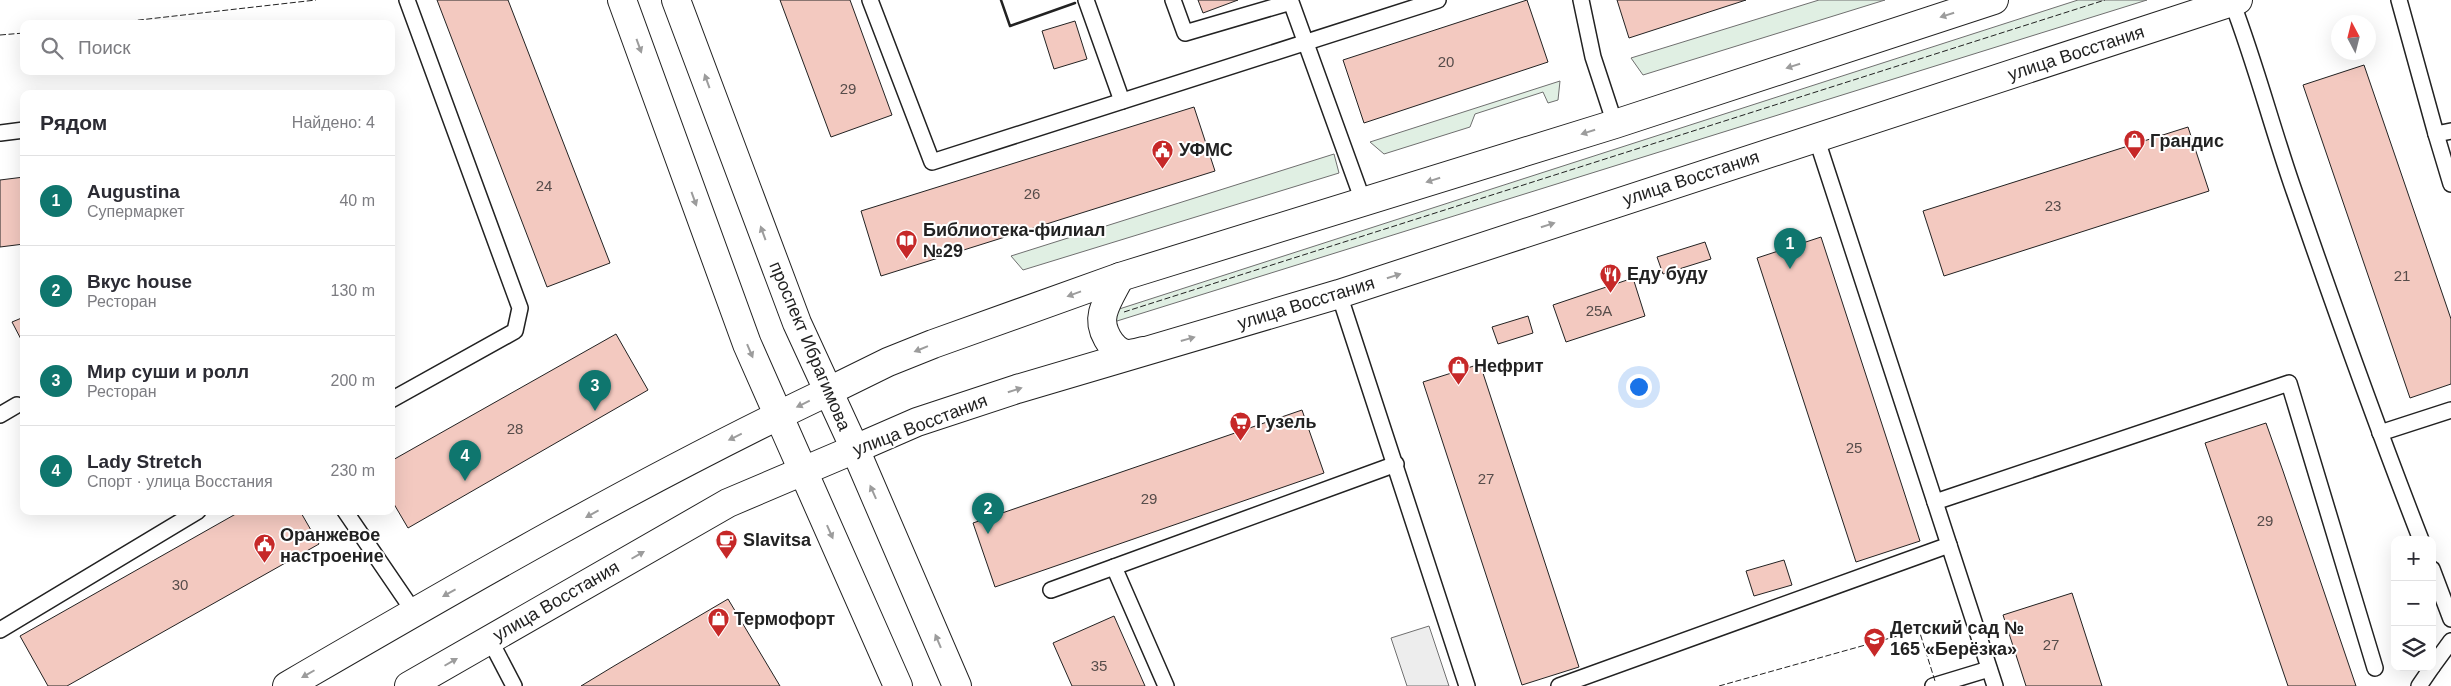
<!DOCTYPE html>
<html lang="ru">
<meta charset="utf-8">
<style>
body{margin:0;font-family:Arial,sans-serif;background:#f2f2f3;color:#2b2b33}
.controls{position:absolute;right:15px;bottom:15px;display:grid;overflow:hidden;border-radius:10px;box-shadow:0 5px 20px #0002}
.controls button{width:45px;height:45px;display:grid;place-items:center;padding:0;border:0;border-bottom:1px solid #e1e1e2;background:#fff;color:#2b2b33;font:25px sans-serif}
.compass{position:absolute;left:2331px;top:15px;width:45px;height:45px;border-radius:50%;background:#fff;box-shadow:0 5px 20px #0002;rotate:353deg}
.you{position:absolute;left:1638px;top:386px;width:18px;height:18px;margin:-12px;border:4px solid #fff;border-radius:50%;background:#1a73e8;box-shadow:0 0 0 8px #1a73e833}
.badge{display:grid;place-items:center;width:32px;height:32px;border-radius:50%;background:#0f766e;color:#fff;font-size:16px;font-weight:700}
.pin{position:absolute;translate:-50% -41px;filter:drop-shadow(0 1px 2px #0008)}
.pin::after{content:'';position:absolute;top:26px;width:18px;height:15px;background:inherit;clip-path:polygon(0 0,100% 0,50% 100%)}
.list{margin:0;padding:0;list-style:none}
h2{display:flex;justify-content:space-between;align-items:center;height:65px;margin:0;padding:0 20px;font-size:21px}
h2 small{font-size:16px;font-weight:400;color:#7c7c81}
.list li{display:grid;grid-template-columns:32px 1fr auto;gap:15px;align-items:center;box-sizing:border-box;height:90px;padding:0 20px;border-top:1px solid #e1e1e2}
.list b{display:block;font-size:19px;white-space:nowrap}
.list p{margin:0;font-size:16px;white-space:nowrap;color:#7c7c81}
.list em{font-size:16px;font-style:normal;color:#7c7c81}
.icon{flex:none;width:28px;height:28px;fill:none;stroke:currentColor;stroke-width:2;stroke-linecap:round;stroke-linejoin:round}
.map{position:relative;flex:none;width:2451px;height:686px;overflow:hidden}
.search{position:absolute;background:#fff;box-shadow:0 5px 20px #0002;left:20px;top:20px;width:375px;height:55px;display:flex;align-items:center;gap:12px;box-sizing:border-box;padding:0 18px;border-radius:10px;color:#7c7c81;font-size:19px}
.panel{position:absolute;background:#fff;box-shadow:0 5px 20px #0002;left:20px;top:90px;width:375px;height:425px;border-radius:10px}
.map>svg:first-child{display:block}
</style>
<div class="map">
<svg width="2451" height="686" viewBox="0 0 2451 686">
<rect width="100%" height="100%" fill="#fff"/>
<!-- green -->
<g fill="#e0efe3" stroke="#6f6f6f">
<polygon points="1819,0 1885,0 1643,75 1631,58"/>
<polygon points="2078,0 2147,0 1117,321 1112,320 1113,311"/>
<polygon points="1560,81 1558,100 1548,103 1543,92 1475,114 1470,127 1384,154 1370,142"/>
<polygon points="1334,154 1339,173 1023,270 1011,256"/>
</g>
<!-- parking -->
<polygon fill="#ededed" stroke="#6f6f6f" points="1429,626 1449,686 1407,686 1391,638"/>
<!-- building -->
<g fill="#f3c9c0" stroke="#222">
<polygon points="437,0 508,0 610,263 547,287"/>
<polygon points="780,0 850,0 892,115 831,137"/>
<polygon points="1198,0 1238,0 1203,13"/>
<polygon points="1527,0 1548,62 1364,123 1343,60"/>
<polygon points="1617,0 1746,0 1629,38"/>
<polygon points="1075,21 1087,59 1054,69 1042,31"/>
<polygon points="2364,65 2451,319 2451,384 2410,398 2303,85"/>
<polygon points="1194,107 1215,171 881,276 861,211"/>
<polygon points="2188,127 2209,191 1944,276 1923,211"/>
<polygon points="24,177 24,244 0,247 0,180"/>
<polygon points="1821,237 1920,541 1856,562 1757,258"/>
<polygon points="1705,242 1711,259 1663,274 1657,257"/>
<polygon points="1633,278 1645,316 1566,342 1553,305"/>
<polygon points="1528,316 1533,333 1498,344 1492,327"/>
<polygon points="24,317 24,345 12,322"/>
<polygon points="616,334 648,390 408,528 391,499 391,461"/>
<polygon points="1480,364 1579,667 1522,685 1423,382"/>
<polygon points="1302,410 1324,473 995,587 973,523"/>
<polygon points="2266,423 2283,471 2356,686 2288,686 2205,443"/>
<polygon points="241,511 300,511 319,544 67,686 48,686 20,636"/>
<polygon points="1784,560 1792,585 1754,596 1746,571"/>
<polygon points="2072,593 2102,686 2026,686 2003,615"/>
<polygon points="728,599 780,686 581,686 614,666"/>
<polygon points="1114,616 1145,686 1072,686 1053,643"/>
</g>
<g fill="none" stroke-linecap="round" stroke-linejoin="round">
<defs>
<g id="service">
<polyline points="870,0 932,162 1438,0"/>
<polyline points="1086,0 1122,101"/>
<polyline points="1173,0 1185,33 1291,2 1363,201"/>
<polyline points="1581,0 1593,57 1615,124"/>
<polyline points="2399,0 2436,134 2451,131"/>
<path d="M 2232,2 C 2255,62 2271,124 2292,185 C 2333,304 2375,422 2421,540"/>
<polyline points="0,133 24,130"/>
<polyline points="2436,134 2451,184"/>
<polyline points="1816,137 1995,686"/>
<polyline points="1339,294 1467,686"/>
<polyline points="391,400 515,331 520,308 407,0"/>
<polyline points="0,415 17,405"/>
<polyline points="2380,433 2451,410"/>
<polyline points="1935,502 2289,383 2375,668"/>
<polyline points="345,511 414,612"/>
<polyline points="1114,567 1166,686"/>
<polyline points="2432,569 2451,619"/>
<polyline points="1051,590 1396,464"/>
<polyline points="0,630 198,511"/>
<polyline points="490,640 514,686"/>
<polyline points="2432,667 2451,641"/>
<polyline points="1559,686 1949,545"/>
<polyline points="1933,686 1989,669"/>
<polyline points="2419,686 2432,667"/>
</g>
<g id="secondary">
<path d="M 1120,277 C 1114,289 1106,301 1103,313 C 1099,329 1111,351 1127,354 C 1132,354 1139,352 1143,351"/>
<polyline points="827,392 888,362 933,344 1120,277 1615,124 1994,0"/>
<polyline points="855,449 917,422 1017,389 1339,294 2238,0"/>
</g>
<g id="primary">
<polyline points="622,0 747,344 898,686"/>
<polyline points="676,0 797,323 855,449 957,686"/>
<path d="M 287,686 C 464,583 642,480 827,392"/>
<polyline points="409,686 728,503 855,449"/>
</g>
</defs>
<!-- service casing -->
<use href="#service" stroke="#222" stroke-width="18"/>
<!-- secondary casing -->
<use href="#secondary" stroke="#222" stroke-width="30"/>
<!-- primary casing -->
<use href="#primary" stroke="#222" stroke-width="30"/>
<!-- service -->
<use href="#service" stroke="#fff" stroke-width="15"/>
<!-- secondary -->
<use href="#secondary" stroke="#fff" stroke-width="28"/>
<!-- primary -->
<use href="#primary" stroke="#fff" stroke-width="28"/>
<!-- fence -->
<g stroke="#222" stroke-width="1" stroke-dasharray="6 2.5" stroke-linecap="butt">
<polyline points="104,24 316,0"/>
<polyline points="0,35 24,33"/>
<polyline points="1124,312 2105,0"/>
<polyline points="1719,686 1919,630 1935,681"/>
</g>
<!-- wall -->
<polyline stroke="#222" stroke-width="2.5" points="1001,0 1010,26 1075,3"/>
</g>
<!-- one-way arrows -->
<defs><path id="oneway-solid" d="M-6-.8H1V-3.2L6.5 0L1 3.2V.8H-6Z" transform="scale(1.25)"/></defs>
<g fill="#9c9c9c">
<use href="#oneway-solid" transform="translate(1947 15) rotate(162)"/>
<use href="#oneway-solid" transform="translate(639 46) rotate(70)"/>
<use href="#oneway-solid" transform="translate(1793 66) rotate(162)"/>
<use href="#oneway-solid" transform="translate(707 81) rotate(-110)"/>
<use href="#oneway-solid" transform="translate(1588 132) rotate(163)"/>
<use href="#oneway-solid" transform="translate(1433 180) rotate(163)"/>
<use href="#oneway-solid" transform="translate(694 199) rotate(70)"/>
<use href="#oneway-solid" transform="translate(1548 225) rotate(-18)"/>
<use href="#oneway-solid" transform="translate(763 233) rotate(-110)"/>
<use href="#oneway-solid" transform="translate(1394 276) rotate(-18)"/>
<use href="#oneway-solid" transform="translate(1074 294) rotate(160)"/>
<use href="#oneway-solid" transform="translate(1188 339) rotate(-16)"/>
<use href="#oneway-solid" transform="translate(921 349) rotate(158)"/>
<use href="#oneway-solid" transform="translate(750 351) rotate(67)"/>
<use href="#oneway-solid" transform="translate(1015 390) rotate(-17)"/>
<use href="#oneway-solid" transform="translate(803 404) rotate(154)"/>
<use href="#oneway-solid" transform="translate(735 437) rotate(154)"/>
<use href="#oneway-solid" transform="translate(873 492) rotate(-114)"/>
<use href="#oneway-solid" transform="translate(592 514) rotate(151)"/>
<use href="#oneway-solid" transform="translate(830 532) rotate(66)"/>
<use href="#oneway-solid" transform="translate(638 555) rotate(-30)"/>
<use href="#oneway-solid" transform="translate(449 593) rotate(151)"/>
<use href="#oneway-solid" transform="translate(938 641) rotate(-113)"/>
<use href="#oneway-solid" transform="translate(451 662) rotate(-30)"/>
<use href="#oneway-solid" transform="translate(308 674) rotate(150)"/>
</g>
<!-- icons -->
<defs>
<symbol id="shop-pin" viewBox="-11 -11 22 30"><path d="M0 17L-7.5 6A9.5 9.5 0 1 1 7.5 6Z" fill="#c62828" stroke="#fff"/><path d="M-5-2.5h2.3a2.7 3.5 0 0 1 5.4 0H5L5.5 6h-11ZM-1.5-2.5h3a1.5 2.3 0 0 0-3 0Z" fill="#fff"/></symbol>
<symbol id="civic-pin" viewBox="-11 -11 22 30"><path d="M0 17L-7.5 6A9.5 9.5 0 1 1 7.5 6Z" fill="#c62828" stroke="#fff"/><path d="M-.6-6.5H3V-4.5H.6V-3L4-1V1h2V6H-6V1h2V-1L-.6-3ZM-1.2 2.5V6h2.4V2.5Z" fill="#fff"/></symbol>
<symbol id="library-pin" viewBox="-11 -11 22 30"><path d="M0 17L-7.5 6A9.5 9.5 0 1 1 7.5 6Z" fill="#c62828" stroke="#fff"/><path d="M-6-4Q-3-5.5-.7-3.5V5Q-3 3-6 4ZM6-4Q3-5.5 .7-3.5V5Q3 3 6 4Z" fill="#fff"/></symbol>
<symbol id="restaurant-pin" viewBox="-11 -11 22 30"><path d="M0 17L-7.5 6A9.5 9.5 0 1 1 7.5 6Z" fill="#c62828" stroke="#fff"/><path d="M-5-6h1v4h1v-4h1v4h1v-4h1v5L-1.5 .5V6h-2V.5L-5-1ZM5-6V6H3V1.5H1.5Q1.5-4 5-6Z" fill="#fff"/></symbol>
<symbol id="supermarket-pin" viewBox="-11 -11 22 30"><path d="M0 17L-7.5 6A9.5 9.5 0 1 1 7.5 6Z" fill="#c62828" stroke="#fff"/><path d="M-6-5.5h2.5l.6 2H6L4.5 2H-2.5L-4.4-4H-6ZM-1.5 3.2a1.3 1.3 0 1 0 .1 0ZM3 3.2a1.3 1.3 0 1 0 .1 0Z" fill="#fff"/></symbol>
<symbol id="cafe-pin" viewBox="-11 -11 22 30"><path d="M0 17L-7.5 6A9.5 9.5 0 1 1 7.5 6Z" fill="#c62828" stroke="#fff"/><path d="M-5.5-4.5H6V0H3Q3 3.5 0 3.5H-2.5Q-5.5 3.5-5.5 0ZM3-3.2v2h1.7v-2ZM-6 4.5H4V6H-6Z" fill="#fff"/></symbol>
<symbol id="school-pin" viewBox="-11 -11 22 30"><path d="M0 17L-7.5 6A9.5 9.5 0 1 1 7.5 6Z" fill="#c62828" stroke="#fff"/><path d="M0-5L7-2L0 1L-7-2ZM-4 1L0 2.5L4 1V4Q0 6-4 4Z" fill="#fff"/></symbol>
</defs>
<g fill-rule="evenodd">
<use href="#shop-pin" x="2122" y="128" width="25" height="34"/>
<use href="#civic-pin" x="1150" y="138" width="25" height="34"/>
<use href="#library-pin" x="894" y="228" width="25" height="34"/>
<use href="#restaurant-pin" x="1598" y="262" width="25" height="34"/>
<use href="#shop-pin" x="1446" y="354" width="25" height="34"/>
<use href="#supermarket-pin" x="1228" y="410" width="25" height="34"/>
<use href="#cafe-pin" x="714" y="528" width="25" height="34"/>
<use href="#civic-pin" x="252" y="532" width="25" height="34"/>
<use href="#shop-pin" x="706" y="606" width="25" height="34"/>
<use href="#school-pin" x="1862" y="626" width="25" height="34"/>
</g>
<g text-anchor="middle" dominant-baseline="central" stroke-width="4" stroke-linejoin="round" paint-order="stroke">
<!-- number labels -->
<g font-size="15" fill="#564c4a">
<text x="1446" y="61">20</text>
<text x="848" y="88">29</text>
<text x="544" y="185">24</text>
<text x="1032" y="193">26</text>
<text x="2053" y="205">23</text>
<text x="2402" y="275">21</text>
<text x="1599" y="310">25А</text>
<text x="515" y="428">28</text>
<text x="1854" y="447">25</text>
<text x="1486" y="478">27</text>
<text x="1149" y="498">29</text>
<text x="2265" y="520">29</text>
<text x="180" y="584">30</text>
<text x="2051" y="644">27</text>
<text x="1099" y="665">35</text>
</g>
<!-- street labels -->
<g font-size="18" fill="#222" stroke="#fff">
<text transform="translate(2076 53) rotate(-18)">улица Восстания</text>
<text transform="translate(1691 178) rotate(-18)">улица Восстания</text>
<text transform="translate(1306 303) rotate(-17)">улица Восстания</text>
<text transform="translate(810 346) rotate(67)">проспект Ибрагимова</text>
<text transform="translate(920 425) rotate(-21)">улица Восстания</text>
<text transform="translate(556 601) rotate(-30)">улица Восстания</text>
</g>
<!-- poi labels -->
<g font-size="18" font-weight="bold" fill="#222" stroke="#fff" text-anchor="start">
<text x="2150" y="141">Грандис</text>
<text x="1179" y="150">УФМС</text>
<text x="923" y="230">Библиотека-филиал<tspan x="923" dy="21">№29</tspan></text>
<text x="1627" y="274">Еду буду</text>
<text x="1474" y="366">Нефрит</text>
<text x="1256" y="422">Гузель</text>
<text x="280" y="535">Оранжевое<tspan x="280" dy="21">настроение</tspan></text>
<text x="743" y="540">Slavitsa</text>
<text x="734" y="619">Термофорт</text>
<text x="1890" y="628">Детский сад №<tspan x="1890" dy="21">165 «Берёзка»</tspan></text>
</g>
</g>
</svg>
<div class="controls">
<button>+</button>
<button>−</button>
<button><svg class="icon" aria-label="layers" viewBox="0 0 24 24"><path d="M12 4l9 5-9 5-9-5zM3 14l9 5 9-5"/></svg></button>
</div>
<svg class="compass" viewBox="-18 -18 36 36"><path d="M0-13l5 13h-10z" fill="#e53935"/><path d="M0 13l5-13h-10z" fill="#7c7c81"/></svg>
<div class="you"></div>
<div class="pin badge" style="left:1790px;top:269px">1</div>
<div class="pin badge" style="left:988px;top:534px">2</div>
<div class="pin badge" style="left:595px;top:411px">3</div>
<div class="pin badge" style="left:465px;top:481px">4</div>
<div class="search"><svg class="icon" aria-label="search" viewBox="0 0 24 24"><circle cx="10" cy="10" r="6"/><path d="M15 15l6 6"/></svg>Поиск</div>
<section class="panel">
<h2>Рядом<small>Найдено: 4</small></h2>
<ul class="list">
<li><span class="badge">1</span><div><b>Augustina</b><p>Супермаркет</p></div><em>40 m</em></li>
<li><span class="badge">2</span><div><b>Вкус house</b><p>Ресторан</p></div><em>130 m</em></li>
<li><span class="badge">3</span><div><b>Мир суши и ролл</b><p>Ресторан</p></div><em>200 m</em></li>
<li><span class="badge">4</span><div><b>Lady Stretch</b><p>Спорт · улица Восстания</p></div><em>230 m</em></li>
</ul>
</section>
</div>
